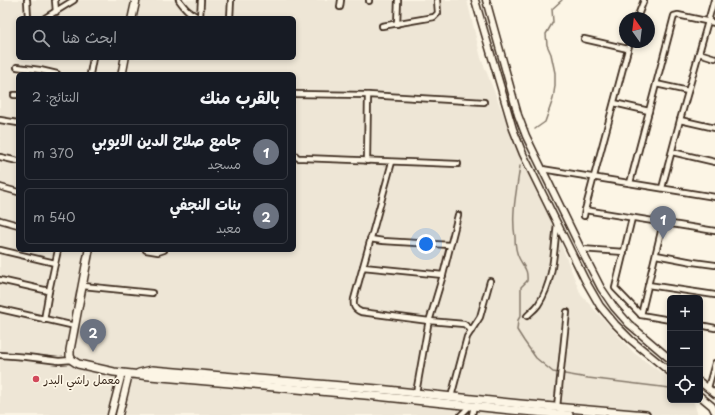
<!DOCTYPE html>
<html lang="ar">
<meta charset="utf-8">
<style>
body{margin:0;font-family:"Playpen Sans","Playpen Sans Arabic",sans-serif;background:#20242c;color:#f1f3f6;direction:rtl}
.controls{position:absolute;right:12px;bottom:12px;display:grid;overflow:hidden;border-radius:6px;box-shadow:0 2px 6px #0003}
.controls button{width:36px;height:36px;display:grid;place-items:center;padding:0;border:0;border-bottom:1px solid #363941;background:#171b24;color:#f1f3f6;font:20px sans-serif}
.compass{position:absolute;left:619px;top:12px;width:36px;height:36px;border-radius:50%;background:#171b24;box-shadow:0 2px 6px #0003;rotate:346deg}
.you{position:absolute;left:426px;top:244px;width:14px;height:14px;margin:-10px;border:3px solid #fff;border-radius:50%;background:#1a73e8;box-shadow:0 0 0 6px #1a73e833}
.badge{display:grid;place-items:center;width:26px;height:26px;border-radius:50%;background:#d1495b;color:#fff;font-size:13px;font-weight:700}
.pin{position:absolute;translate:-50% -33px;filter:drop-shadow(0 1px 2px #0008)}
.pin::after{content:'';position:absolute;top:21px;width:14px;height:12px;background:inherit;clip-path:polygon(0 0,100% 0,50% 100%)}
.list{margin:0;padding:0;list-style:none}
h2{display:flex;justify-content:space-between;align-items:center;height:52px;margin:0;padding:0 16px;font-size:17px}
h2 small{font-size:13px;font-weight:400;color:#9ea1a6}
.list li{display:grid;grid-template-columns:26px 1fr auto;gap:12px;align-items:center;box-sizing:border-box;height:56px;margin:0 8px 8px;padding:0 8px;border:1px solid #363941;border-radius:6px}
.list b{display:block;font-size:15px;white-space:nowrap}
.list p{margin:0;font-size:13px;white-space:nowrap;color:#9ea1a6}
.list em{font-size:13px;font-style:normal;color:#9ea1a6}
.icon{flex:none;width:22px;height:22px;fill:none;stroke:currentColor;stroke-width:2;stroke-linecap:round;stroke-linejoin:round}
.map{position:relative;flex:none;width:715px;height:415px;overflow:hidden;direction:ltr}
.search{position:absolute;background:#171b24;box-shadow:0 2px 6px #0003;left:16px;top:16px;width:280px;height:44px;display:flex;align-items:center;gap:10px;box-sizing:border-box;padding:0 14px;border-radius:6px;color:#9ea1a6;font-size:15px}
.panel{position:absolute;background:#171b24;box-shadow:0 2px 6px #0003;left:16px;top:72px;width:280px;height:180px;border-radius:6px;direction:rtl}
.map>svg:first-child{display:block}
</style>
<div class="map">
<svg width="715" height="415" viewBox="0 0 715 415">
<rect width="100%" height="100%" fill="#fcf5e5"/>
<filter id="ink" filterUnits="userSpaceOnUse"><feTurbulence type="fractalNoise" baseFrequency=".025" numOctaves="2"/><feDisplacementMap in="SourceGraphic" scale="8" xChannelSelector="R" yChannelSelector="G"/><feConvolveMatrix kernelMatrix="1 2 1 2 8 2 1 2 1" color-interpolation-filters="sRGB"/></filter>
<g filter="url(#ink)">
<!-- built -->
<path fill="#eee6d6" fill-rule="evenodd" d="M 0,0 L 467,0 L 481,58 L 500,106 L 551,219 L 581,295 L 634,353 L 670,379 L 670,400 L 693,400 L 698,415 L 0,415 ZM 18,18 L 294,18 L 294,58 L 18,58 ZM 18,74 L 294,74 L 294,250 L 18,250 Z"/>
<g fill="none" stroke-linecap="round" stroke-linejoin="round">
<!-- stream -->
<g stroke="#85796b" stroke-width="1.5">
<polyline points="535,129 545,122 553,99 555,86 555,73 551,54 547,45 546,34 553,22 552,9 562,0"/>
<path d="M 520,166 C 517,189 511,213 515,237 C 515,244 516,252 519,258 C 524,268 528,269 527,281 L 521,287 L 521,315 L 518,320 L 517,330 L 524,341 L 536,358 L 553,372 L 588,378 L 670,388"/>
</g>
<defs>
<g id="street">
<polyline points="27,0 28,18"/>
<polyline points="55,0 56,12"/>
<path d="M 179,0 C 186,10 189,12 199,18"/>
<polyline points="369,1 369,0"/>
<polyline points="340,7 341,0"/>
<polyline points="45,18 74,0"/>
<polyline points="200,18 201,0"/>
<polyline points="230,18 231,0"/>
<polyline points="637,18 644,0"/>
<polyline points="397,24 398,0"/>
<polyline points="382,26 434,17 438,13 437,0"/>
<polyline points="584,39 628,49"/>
<polyline points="699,53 715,58"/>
<polyline points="17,67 40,70 57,74"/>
<polyline points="90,74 93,58"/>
<polyline points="656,84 688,91"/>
<polyline points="294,94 368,95 484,102"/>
<polyline points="14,95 18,95"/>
<polyline points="614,103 649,111"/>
<polyline points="0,120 18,123"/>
<polyline points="680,120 715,128"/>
<polyline points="672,152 715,162"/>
<polyline points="294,154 298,158 303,158 458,164"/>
<polyline points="0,157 18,161"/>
<polyline points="367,161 368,95"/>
<path d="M 392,162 L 354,299 C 353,306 354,309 361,312 L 429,321 L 464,324 L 469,328 L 471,331"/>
<polyline points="542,169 715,197"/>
<polyline points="630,183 674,16 678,15 715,23"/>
<polyline points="0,187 18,192"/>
<polyline points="662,188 680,120 714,0"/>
<polyline points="585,210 715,231"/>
<polyline points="584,216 585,210 630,42"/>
<polyline points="632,218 615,288 641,315 670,320"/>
<polyline points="0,220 18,225"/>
<polyline points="370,239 383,241 450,245"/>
<polyline points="581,249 624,252"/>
<polyline points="0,250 55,263"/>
<polyline points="146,250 158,252 164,250"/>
<polyline points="656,255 693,262 715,265"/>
<polyline points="363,267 443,275"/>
<polyline points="0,280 49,291"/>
<polyline points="648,285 715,295"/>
<polyline points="83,286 152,293"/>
<polyline points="0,309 75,326"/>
<polyline points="641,315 663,223"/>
<path d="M 527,316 C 531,312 535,309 538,305 C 554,281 554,251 557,223"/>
<polyline points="44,320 49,291 58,250"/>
<polyline points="700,325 715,328"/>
<polyline points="0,355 27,357 59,361 72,360"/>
<polyline points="708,388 715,363"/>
<polyline points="416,393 428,325 443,275 458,215"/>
<polyline points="451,397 467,337 480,317 490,281"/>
<polyline points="557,407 567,312"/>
<polyline points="461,415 470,406"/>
<polyline points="472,415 474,406"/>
</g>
<g id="secondary">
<polyline points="475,0 513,129 523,154 585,280 600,306 615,324 631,340 670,372"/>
<polyline points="486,0 518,115 526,136 581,249 601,288 614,307 629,324 670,359"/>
<polyline points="700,382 715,394"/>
<polyline points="700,396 712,406 715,412"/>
<polyline points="111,415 122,373"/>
<polyline points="119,415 129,374"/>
</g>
<g id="primary">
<polyline points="132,18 136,0"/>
<polyline points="122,74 125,58"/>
<polyline points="89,250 70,350 70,356 72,360 78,364 114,372 150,376 376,396 511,410 569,415"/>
<polyline points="139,373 152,370 378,389 520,404 646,415"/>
</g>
</defs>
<!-- street casing -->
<use href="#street" stroke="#3b2a1e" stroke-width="8"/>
<!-- secondary casing -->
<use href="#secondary" stroke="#3b2a1e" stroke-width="9"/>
<!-- primary casing -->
<use href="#primary" stroke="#3b2a1e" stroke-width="10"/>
<!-- street -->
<use href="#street" stroke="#fcf5e5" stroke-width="4.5"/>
<!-- secondary -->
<use href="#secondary" stroke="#fcf5e5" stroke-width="6"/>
<!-- primary -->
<use href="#primary" stroke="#fcf5e5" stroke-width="7"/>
</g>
</g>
<!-- markers -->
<circle fill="#d1495b" stroke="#fcf5e5" stroke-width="1.5" cx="36" cy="379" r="4"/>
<g text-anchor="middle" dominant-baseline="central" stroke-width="3.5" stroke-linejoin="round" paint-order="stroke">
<!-- poi labels -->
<g font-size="11" fill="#3b2a1e" stroke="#fcf5e5" text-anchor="start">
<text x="44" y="379">معمل راشي البدر</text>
</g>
</g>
</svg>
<div class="controls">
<button>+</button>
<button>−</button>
<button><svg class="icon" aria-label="locate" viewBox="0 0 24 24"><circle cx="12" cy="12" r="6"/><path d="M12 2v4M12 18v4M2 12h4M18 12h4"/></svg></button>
</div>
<svg class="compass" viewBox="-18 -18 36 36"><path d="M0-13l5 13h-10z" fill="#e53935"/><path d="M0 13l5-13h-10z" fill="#9ea1a6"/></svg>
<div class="you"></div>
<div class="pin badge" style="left:663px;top:239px;background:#6b7280">1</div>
<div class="pin badge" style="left:93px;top:352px;background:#6b7280">2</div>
<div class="search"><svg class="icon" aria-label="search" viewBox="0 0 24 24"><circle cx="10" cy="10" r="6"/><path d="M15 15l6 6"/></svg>ابحث هنا</div>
<section class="panel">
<h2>بالقرب منك<small>النتائج: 2</small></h2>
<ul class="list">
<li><span class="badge" style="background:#6b7280">1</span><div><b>جامع صلاح الدين الايوبي</b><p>مسجد</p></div><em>370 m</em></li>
<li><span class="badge" style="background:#6b7280">2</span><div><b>بنات النجفي</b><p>معبد</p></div><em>540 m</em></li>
</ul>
</section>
</div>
